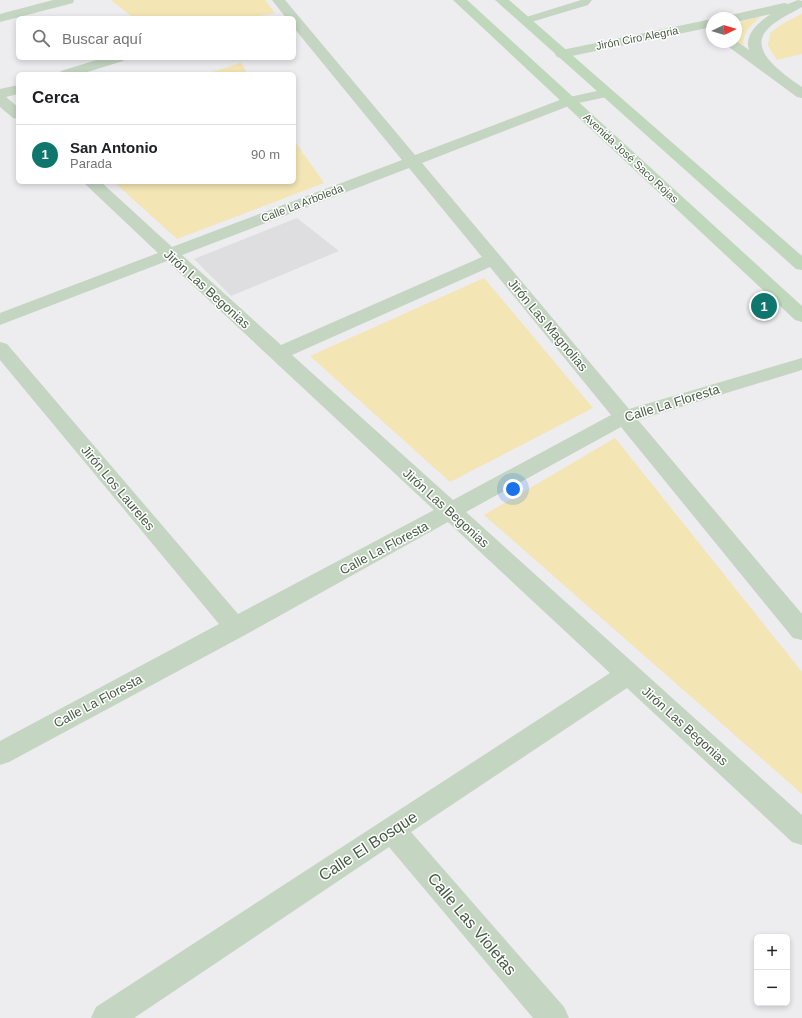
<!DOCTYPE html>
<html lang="es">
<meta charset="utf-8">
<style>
body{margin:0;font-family:Helvetica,sans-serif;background:#f2f2f2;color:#202124}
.controls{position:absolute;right:12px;bottom:12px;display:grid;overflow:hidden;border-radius:6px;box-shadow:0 2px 6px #0003}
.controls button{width:36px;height:36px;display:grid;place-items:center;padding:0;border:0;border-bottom:1px solid #e0e0e0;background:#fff;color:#202124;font:20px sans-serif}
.compass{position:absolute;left:706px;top:12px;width:36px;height:36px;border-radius:50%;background:#fff;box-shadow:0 2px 6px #0003;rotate:86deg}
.you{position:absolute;left:513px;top:489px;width:14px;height:14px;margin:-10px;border:3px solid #fff;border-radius:50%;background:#1a73e8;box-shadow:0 0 0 6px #1a73e833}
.badge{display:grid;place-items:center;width:26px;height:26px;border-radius:50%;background:#0f766e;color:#fff;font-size:13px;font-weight:700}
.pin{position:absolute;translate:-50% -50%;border:2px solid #fff;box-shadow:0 1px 4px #0006}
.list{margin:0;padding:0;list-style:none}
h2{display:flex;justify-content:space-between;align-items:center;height:52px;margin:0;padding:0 16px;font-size:17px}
h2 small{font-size:13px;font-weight:400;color:#757577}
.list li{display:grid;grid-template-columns:26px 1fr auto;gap:12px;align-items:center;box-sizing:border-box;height:60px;padding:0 16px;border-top:1px solid #e0e0e0}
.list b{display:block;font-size:15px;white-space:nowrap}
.list p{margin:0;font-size:13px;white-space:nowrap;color:#757577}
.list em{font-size:13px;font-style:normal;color:#757577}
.icon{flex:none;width:22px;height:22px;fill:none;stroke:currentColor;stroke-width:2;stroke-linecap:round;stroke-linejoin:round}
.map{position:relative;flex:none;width:802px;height:1018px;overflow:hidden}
.search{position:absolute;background:#fff;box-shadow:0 2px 6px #0003;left:16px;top:16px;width:280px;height:44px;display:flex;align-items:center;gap:10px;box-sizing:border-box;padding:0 14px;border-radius:6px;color:#757577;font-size:15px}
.panel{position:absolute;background:#fff;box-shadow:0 2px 6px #0003;left:16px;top:72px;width:280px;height:112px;border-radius:6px}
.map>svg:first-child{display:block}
</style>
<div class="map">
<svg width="802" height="1018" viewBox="0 0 802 1018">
<rect width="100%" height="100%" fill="#edecef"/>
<!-- education -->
<polygon fill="#dedee0" points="297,218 339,251 231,296 194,259"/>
<!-- green -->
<g fill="#f3e5b4">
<polygon points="111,0 265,0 275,13 248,18 134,18"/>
<polygon points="802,14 802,54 777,60 768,46 770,33 784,23"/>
<path d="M 761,16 C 751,25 741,33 744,48 L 736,41 L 736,23 Z"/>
<polygon points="241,63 248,74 207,74 240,63"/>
<polygon points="294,140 324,183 177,239 114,182 294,182"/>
<polygon points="484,278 593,408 450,482 310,356"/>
<polygon points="615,438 802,672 802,794 484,515"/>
</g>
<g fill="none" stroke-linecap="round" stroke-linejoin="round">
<!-- service -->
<polygon fill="#c4d5c1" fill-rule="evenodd" points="581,0 592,0 588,5 528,23 524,24 519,21 520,19"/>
<!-- minor -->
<g fill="#c4d5c1" fill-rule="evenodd">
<polygon points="53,0 74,0 73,3 0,22 0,14"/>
<path d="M 272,0 L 285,0 L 415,155 L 565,98 L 606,89 L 611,90 L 613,93 L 611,96 L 574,104 L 422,163 L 629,409 L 802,358 L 802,370 L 638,420 L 802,614 L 802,640 L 793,638 L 621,427 L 466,512 L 802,815 L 802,845 L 792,842 L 627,688 L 411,832 L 564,1007 L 569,1018 L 533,1018 L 389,847 L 134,1018 L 91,1018 L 96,1007 L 610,673 L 448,522 L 245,635 L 9,762 L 0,765 L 0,741 L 219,624 L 0,360 L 0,342 L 7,344 L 238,614 L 434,510 L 167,261 L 0,325 L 0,313 L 158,253 L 83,182 L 101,182 L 172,247 L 402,160 L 294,28 L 294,18 L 286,18 ZM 409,168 L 482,257 L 281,345 L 182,255 ZM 490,267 L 611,415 L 453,500 L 292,355 Z"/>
<path d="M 798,0 L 802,1 L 802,7 C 790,14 775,20 766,31 C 748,52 788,77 802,87 L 802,98 L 797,97 L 722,42 L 736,42 L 736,41 L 749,50 C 744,34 759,22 771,14 L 736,22 L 736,18 L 729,18 L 731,15 L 784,3 L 788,4 Z"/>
<polygon points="712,19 712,27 562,58 557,57 555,54 557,51 562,50"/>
<polygon points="103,58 125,58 123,61 81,74 59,74 61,71"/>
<polygon points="18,85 18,94 6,97 18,107 18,119 13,118 0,107 0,89"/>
</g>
<!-- secondary -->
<g fill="#bfd8bc" fill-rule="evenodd">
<polygon points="453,0 467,0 802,306 802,322 795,320"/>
<polygon points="495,0 509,0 802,256 802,270 796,269"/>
</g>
</g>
<g text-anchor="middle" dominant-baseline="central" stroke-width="3" stroke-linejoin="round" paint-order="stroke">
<!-- far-street labels -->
<g font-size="11" fill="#465b43" stroke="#fff">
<text transform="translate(637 38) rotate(-11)">Jirón Ciro Alegria</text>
<text transform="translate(631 158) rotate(43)">Avenida José Saco Rojas</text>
<text transform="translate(302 203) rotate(-21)">Calle La Arboleda</text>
</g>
<!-- street labels -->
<g font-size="13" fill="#465b43" stroke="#fff">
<text transform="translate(207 289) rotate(42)">Jirón Las Begonias</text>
<text transform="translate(548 325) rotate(50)">Jirón Las Magnolias</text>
<text transform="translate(672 403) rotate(-17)">Calle La Floresta</text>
<text transform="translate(118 488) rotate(50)">Jirón Los Laureles</text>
<text transform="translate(446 508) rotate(42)">Jirón Las Begonias</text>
<text transform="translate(384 548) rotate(-28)">Calle La Floresta</text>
<text transform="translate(98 701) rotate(-28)">Calle La Floresta</text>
<text transform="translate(685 726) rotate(42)">Jirón Las Begonias</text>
</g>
<!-- near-street labels -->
<g font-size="16" fill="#465b43" stroke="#fff">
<text transform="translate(368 846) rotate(-33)">Calle El Bosque</text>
<text transform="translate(472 924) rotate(50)">Calle Las Violetas</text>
</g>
</g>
</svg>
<div class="controls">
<button>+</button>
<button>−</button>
</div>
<svg class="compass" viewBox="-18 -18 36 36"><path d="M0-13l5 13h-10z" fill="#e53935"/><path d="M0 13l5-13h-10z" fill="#757577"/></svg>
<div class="you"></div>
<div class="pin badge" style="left:764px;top:306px">1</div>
<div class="search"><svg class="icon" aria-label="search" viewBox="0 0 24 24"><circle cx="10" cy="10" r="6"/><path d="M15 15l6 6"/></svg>Buscar aquí</div>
<section class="panel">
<h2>Cerca<small></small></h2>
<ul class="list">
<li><span class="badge">1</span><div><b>San Antonio</b><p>Parada</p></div><em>90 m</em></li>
</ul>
</section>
</div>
